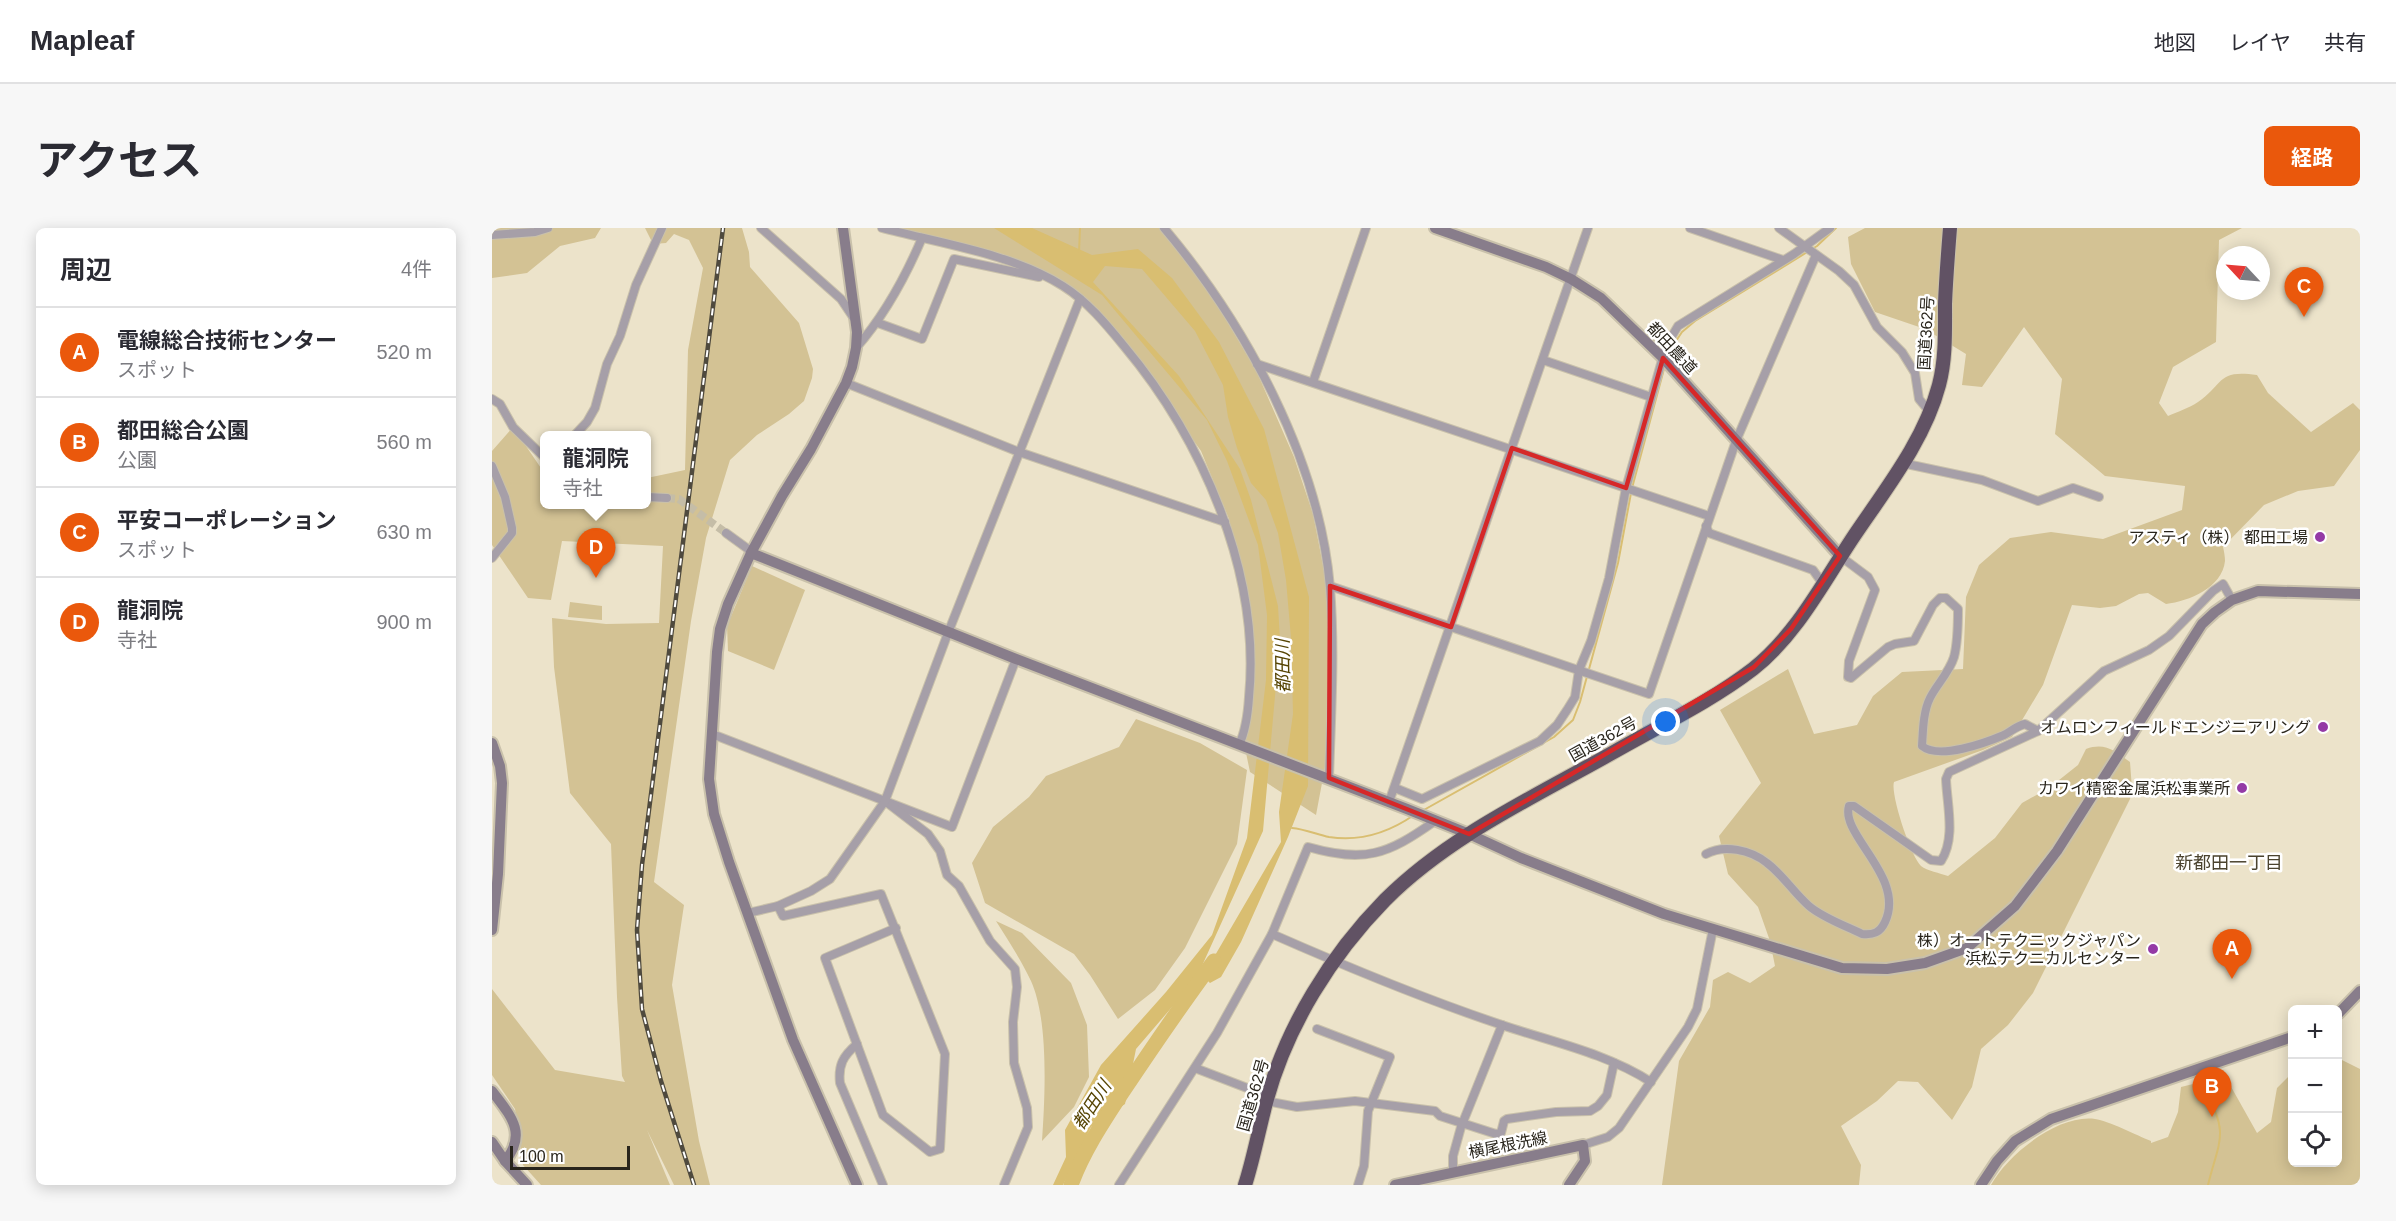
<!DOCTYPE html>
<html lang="ja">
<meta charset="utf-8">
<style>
body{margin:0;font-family:Arial,"Noto Sans JP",sans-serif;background:#f7f7f7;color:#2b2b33}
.controls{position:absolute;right:18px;bottom:18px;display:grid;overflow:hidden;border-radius:9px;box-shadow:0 3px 15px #0003}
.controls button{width:54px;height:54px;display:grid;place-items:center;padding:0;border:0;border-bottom:2px solid #e1e1e2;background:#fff;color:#2b2b33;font:30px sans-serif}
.compass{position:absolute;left:1724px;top:18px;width:54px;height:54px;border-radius:50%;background:#fff;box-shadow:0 3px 15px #0003;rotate:296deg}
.scale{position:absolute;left:18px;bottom:15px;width:120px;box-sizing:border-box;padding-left:6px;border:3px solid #29251c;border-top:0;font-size:16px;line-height:21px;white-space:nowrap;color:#29251c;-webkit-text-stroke:4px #fff;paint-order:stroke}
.you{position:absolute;left:1174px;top:494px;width:21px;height:21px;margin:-15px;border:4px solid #fff;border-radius:50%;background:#1a73e8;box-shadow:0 0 0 9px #1a73e833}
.badge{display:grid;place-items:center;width:39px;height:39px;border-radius:50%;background:#ea580c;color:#fff;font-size:20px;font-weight:700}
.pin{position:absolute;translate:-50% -50px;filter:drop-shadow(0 2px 3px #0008)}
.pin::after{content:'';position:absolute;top:32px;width:21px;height:18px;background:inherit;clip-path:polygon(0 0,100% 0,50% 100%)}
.popup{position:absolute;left:48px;top:203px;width:111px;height:78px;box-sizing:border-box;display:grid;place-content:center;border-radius:9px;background:#fff;filter:drop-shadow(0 2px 4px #0005);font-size:20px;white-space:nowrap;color:#7c7c81}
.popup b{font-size:22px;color:#2b2b33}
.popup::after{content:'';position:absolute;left:50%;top:100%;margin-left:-12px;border:12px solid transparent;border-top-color:#fff}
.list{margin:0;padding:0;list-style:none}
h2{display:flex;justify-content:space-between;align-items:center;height:78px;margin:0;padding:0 24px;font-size:26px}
h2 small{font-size:20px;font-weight:400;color:#7c7c81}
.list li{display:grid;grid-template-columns:39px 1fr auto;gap:18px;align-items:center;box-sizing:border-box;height:90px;padding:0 24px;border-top:2px solid #e1e1e2}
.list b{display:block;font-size:22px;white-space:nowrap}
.list p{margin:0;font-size:20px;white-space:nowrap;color:#7c7c81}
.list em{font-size:20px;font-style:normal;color:#7c7c81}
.icon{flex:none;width:33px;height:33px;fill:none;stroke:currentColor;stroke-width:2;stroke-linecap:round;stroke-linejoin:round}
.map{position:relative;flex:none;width:1868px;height:957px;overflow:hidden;border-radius:9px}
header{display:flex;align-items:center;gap:36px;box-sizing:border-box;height:84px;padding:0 30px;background:#fff;border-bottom:2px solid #e1e1e2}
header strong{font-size:28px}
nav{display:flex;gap:33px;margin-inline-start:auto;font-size:21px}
.intro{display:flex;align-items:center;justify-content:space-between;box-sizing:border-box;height:144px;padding:0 36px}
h1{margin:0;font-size:42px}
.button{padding:15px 27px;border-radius:9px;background:#ea580c;color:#fff;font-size:21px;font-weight:700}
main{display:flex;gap:36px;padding:0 36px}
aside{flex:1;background:#fff;border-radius:9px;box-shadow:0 3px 15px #0003}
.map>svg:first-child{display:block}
</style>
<header>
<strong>Mapleaf</strong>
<nav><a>地図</a><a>レイヤ</a><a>共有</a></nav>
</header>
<div class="intro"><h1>アクセス</h1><a class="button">経路</a></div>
<main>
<aside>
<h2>周辺<small>4件</small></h2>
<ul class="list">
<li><span class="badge">A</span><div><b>電線総合技術センター</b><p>スポット</p></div><em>520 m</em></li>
<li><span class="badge">B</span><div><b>都田総合公園</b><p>公園</p></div><em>560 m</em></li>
<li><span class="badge">C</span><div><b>平安コーポレーション</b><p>スポット</p></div><em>630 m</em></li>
<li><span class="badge">D</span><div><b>龍洞院</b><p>寺社</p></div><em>900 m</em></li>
</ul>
</aside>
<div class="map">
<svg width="1868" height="957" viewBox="0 0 1868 957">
<rect width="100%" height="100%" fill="#ece3ca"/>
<!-- green -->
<g fill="#d3c294">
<polygon points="0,0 109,0 103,10 68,18 35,45 0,50"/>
<polygon points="153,0 250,0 257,24 258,39 307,95 321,141 320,150 312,173 297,186 265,207 238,232 214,310 199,393 162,654 192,677 180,757 207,913 218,957 182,957 155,902 178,957 49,957 31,937 23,881 0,847 0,761 63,842 133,854 130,848 125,769 119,616 78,565 62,439 60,390 114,396 167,395 171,318 70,313 59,372 36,370 0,317 0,223 21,199 53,246 53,276 155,276 155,250 193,242 196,122 211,40 197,12 182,6 174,15 161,16"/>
<polygon points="403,0 668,0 711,53 764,142 802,229 821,286 837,368 838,469 833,539 824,587 758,544 753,520 759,400 737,291 709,223 657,150 629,114 570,58 550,44"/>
<path d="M 1373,0 L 1750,0 L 1727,12 L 1724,114 L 1681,139 L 1667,175 L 1676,188 C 1685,184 1697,180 1706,174 C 1732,156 1725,141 1765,147 L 1776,165 L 1819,204 L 1861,175 L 1868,182 L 1868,222 L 1842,258 L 1806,263 L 1772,277 L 1731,319 C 1732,323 1733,329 1733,333 C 1730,360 1697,373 1674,376 L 1656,365 L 1647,366 L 1624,378 L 1608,380 L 1580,377 L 1551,457 L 1520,509 L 1491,522 L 1402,554 C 1398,566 1419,629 1429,638 C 1435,643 1448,645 1456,648 L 1503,610 L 1530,575 L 1557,560 L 1586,537 L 1594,521 C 1613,514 1623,523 1638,534 L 1640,561 L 1638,571 L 1541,765 L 1516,797 L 1489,821 L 1480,859 L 1460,892 L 1426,854 L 1406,853 L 1385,873 L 1349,898 L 1369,937 L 1367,957 L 1170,957 L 1187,833 L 1218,779 L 1221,752 L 1236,744 L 1258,755 L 1283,738 L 1278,713 L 1266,679 L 1236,646 L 1227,608 L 1269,555 L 1228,482 L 1296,441 L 1322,506 L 1365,497 L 1381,468 L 1410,444 L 1471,441 L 1474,369 L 1487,337 L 1518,310 L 1559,304 L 1611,311 L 1690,282 L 1693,258 L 1613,248 L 1563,206 L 1570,151 L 1532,99 L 1490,159 L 1470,157 L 1474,126 L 1433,101 L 1383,84 L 1359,36 L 1356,9 Z"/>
<polygon points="260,338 313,362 282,442 236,423 235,398"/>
<polygon points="78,374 110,378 110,392 76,389"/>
<polygon points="644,491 708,515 755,542 745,616 693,720 663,762 626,791 598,747 582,726 493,675 480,635 501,599 537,569 554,548 627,519"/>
<path d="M 504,693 L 530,705 L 579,755 L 595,797 L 597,849 L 582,879 L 550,913 C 553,869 557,793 539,753 C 529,732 516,712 504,693 Z"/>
<path d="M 1846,830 L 1868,841 L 1868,957 L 1499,957 C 1515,927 1566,886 1603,891 C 1617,893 1644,907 1659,913 L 1659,915 L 1676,909 L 1686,884 L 1689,859 L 1733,848 L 1765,905 L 1779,894 L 1785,860 L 1800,845 L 1800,934 L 1846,934 Z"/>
</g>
<!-- water -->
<polygon fill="#d9be71" points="502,0 540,0 600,27 646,21 680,50 727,114 772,201 817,369 816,558 796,609 749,714 729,749 718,755 711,748 789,614 787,584 801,486 799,410 794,352 786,305 774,272 759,255 745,220 736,189 731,157 703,103 650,41 613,38 601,54 687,148 748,241 759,272 786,378 788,412 771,603 704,751 644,821 633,876 599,899 571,957 561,957 574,929 573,902 609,837 674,764 720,707 755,610 774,452 775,387 766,317 735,233 715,192 610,67"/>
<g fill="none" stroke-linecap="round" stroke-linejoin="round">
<!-- stream -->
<g stroke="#d9be71" stroke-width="2">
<polyline points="587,24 588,0"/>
<polyline points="1178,122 1190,104 1203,93 1325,18 1344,0"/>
<polyline points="1140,260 1172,141"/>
<polyline points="930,583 1062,509 1081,492 1088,474 1126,335 1139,265"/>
<path d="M 800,600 C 812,601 824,606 837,609 C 869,614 896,605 922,587"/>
<path d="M 1714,865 C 1738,906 1726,915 1716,957"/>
</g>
<!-- river -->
<path stroke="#d9be71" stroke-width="15" d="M 579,957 C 591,924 611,894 630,865 C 660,820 690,776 722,733"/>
<!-- street-tunnel -->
<polyline stroke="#c5bda7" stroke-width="8" stroke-dasharray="8 4" stroke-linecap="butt" points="175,270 187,271 234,305"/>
<defs>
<g id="street">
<polyline points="269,0 349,71 361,89"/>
<path d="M 390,0 C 447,15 521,26 571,58 C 595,73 614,96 632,118 C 710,211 769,345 757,469 C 756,485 754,502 747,517"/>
<path d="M 672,0 C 754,97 827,231 838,359 C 843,423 839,487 837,550"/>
<polyline points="1198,0 1291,32"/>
<polyline points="1287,0 1347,43 1362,57 1385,99 1410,124 1423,145 1427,171 1437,183"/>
<polyline points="0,7 43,4 56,0"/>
<polyline points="386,95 430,111 462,31 547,49"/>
<path d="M 364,120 C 393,87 413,50 430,10"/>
<polyline points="1051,132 1159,169"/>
<polyline points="765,136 1217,288"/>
<polyline points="821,154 874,0"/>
<polyline points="354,155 527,224 733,294"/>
<polyline points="0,171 8,176 21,199 53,230"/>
<polyline points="82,208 95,194 103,180 115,136 128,108 144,57 170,0"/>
<polyline points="1410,235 1490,252 1546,273 1581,260 1607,269"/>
<polyline points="0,238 13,269 20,300 20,305 0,330"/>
<polyline points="155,269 175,270"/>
<polyline points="1214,298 1217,305 1321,342 1331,356"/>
<polyline points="234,305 256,321 259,325"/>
<path d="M 1348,328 L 1376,349 L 1383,362 L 1357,433 L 1356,449 L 1359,450 L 1396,419 L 1403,416 L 1422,413 L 1441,377 L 1448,370 L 1454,370 L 1466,381 C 1466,397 1466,414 1462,429 C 1457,445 1445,456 1438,470 C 1431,484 1431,503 1430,518 C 1447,532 1493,515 1512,507 C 1519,503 1525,498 1533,496 L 1546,503"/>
<polyline points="838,358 1157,466 1244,213 1324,27"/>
<polyline points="220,506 460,599 524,431"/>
<polyline points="903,560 930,571 1048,513 1065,497 1075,482 1083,469 1087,442 1099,413 1117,350 1134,260 1174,118 1186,98 1302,26 1338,0"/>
<polyline points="393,573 436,606 448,623 455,647 467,658 498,713 523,741 525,759 521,794 522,835 535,880 536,899 512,957"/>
<polyline points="897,574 1096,0"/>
<path d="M 1214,626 C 1232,616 1259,622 1275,635 C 1291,647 1302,665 1317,678 C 1331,690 1354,698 1370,706 C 1381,707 1388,705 1393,694 C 1414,649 1348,607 1357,578 L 1362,578 L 1439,632 L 1449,633 C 1464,610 1455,577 1454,551 L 1457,544 L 1546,503 L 1612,443 L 1657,422 L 1677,408 L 1721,363 L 1731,356 L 1740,372"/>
<polyline points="286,678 291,688 389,666 453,826 448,921 438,924 391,887 333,730 404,700"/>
<polyline points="256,685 286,678 319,663 338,651 393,573 456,405 588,71"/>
<path d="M 780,706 C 855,739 932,771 1010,797 C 1060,814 1114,825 1159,854"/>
<polyline points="825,801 898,829 876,883 872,938 866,957"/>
<path d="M 365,816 C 351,828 346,837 348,855 L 391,957"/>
<polyline points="703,840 776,868"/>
<polyline points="774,873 805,879 863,873 943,883 948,888 1004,906 1009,905 1012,893 1015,891 1064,884 1098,883 1106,878 1115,867 1122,835"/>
<polyline points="1091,917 1116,909 1127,900 1196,799 1205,781 1221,701"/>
<polyline points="961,943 961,928 969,899 1010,797"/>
<path d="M 627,957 L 725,805 L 780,706 L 816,619 C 873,635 895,627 943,593"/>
</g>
<g id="secondary">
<polyline points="351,0 365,104 364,120 360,139 354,155 319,221 290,268 259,325 236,376 228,401 225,424 217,551 222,586 237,634 301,812 365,957"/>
<polyline points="943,0 1054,39 1079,51 1109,70 1171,130 1348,328"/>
<polyline points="259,325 524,431 915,581 977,606 1029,630 1172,686 1350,740 1395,741 1433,735 1475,720 1523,678 1565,623 1710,396 1723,384 1740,372 1766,363 1868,366"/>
<polyline points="0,515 8,538 10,555 6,646 0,702"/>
<polyline points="1846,786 1868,763"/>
<path d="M 0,863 C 18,887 36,905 13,933"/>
<polyline points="0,914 13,933 35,957"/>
<polyline points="903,957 1091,917 1093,933 1077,957"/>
<polyline points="1489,957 1505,933 1523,913 1559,891 1800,809"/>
</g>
<path id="highway" d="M 753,957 C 762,929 767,900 775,871 C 795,798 839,727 893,672 C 957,608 1042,569 1120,525 C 1167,498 1218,474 1261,441 C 1304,407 1331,355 1360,311 C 1392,263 1432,214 1447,157 C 1454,131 1453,102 1453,76 C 1454,50 1456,25 1458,0"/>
</defs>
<!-- street casing -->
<use href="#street" stroke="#c9c1ab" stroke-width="10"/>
<!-- secondary casing -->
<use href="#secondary" stroke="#c9c1ab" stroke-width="14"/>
<!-- highway casing -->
<use href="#highway" stroke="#c9c1ab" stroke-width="16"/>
<!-- street -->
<use href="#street" stroke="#a69fa8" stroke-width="8"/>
<!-- secondary -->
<use href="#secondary" stroke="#887d8b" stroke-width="10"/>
<!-- highway -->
<use href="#highway" stroke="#615264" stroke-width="14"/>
<defs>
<polyline id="rail" points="202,957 169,853 150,781 145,702 150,637 231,0"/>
</defs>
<!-- rail casing -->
<use href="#rail" stroke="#4f4a3e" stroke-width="4.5"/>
<!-- rail -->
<use href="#rail" stroke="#fff" stroke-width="2" stroke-dasharray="7" stroke-linecap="butt"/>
</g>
<!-- marked area -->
<path fill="none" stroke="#d62828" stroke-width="4.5" stroke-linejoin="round" d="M 1171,130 L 1348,328 L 1299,401 L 1262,439 L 977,606 L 837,550 L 838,358 L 959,399 L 1020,220 L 1134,260 Z"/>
<!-- markers -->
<g fill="#943aa6" stroke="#fff" stroke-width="2">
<circle cx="1828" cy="309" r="6"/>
<circle cx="1831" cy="499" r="6"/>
<circle cx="1750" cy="560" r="6"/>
<circle cx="1661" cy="721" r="6"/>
</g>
<g text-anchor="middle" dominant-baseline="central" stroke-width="5" stroke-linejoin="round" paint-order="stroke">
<!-- street labels -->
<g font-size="16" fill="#29251c" stroke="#fff">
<text transform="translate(1434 105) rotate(-87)">国道362号</text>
<text transform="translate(1180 120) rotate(47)">都田農道</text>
<text transform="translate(1111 511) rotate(-29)">国道362号</text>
<text transform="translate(761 867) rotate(-74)">国道362号</text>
<text transform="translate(1016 917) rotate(-11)">横尾根洗線</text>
</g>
<!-- poi labels -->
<g font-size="16" fill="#29251c" stroke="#fff" text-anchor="end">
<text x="1816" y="309">アスティ（株） 都田工場</text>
<text x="1819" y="499">オムロンフィールドエンジニアリング</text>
<text x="1738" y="560">カワイ精密金属浜松事業所</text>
<text x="1649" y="712">株）オートテクニックジャパン<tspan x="1649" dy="18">浜松テクニカルセンター</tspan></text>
</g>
<!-- water labels -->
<g font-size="18" font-style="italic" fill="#564403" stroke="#fff">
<text transform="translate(791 438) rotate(-91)">都田川</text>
<text transform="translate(600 877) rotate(-57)">都田川</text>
</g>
<!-- neighbourhood labels -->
<g font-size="18" fill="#4b432f" stroke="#fff">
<text x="1737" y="635">新都田一丁目</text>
</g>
</g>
</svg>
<div class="controls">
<button>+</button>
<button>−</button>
<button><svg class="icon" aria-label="locate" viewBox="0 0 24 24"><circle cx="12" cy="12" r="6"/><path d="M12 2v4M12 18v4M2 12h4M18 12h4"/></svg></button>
</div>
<svg class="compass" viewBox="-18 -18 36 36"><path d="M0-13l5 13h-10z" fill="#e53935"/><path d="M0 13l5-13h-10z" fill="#7c7c81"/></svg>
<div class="scale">100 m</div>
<div class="you"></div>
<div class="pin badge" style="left:1740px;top:751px">A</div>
<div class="pin badge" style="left:1720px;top:889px">B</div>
<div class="pin badge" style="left:1812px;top:89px">C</div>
<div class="pin badge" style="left:104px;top:350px">D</div>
<div class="popup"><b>龍洞院</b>寺社</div>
</div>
</main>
